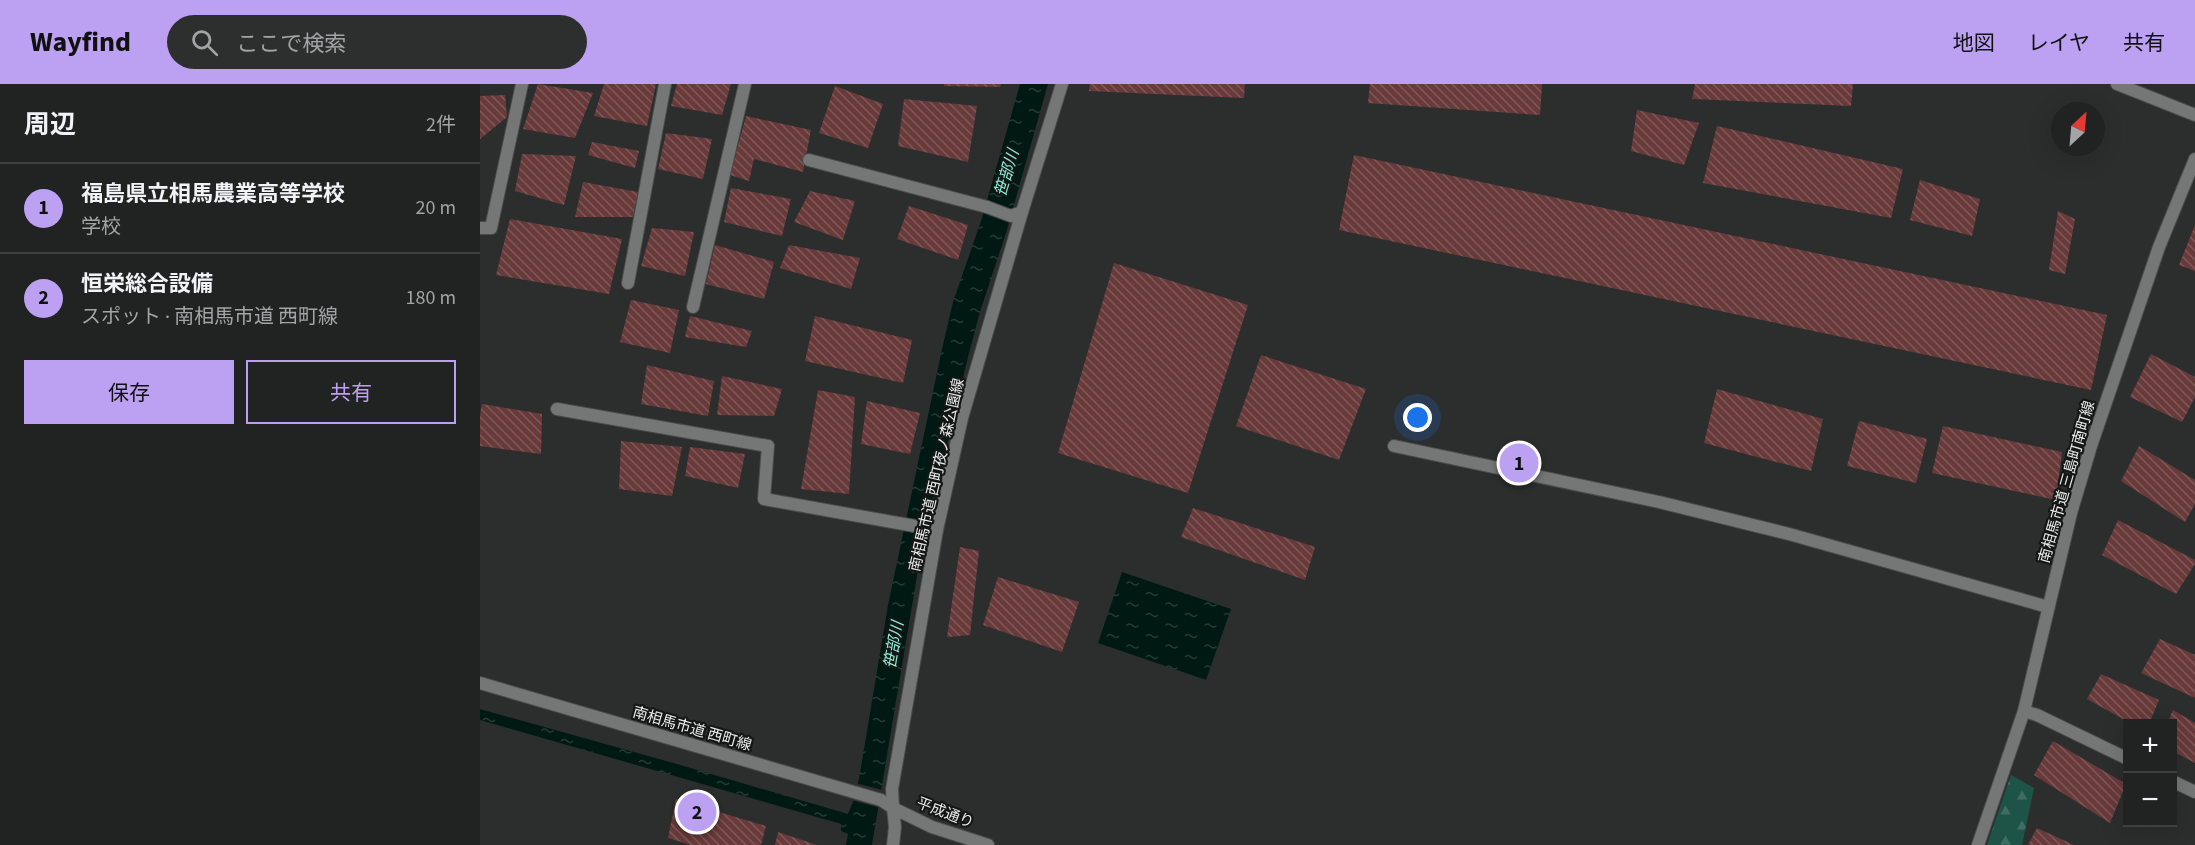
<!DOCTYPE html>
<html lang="ja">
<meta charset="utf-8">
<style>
body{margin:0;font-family:"Source Sans 3","Noto Sans JP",sans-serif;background:#2d2f2f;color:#f1f3f6}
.controls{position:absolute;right:18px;bottom:18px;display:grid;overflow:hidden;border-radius:0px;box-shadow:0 6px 24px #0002}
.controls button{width:54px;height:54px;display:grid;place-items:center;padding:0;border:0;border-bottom:2px solid #3e3f40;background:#212222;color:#f1f3f6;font:30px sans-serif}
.compass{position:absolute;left:1571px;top:18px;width:54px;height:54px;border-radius:50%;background:#212222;box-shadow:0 6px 24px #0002;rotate:26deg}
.you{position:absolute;left:938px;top:334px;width:21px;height:21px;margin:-15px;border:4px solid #fff;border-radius:50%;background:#1a73e8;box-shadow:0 0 0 9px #1a73e833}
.badge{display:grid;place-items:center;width:39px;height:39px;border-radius:50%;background:#bca0f2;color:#111;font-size:20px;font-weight:700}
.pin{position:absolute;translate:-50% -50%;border:3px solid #fff;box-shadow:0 2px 6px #0006}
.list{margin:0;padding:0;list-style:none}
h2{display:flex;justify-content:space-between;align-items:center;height:78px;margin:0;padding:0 24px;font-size:26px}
h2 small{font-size:20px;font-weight:400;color:#a2a4a5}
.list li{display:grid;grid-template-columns:39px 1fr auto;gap:18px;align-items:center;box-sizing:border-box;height:90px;padding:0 24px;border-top:2px solid #3e3f40}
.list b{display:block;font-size:22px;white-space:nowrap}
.list p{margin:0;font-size:20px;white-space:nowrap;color:#a2a4a5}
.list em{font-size:20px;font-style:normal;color:#a2a4a5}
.actions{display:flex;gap:12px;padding:18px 24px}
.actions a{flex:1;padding:14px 0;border:2px solid #bca0f2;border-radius:0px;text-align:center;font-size:21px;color:#bca0f2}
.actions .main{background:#bca0f2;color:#111}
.icon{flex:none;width:33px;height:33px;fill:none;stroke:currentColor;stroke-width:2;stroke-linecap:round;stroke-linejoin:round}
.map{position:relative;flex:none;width:1715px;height:761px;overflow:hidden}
header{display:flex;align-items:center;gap:36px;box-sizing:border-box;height:84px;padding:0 30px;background:#bca0f2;color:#111}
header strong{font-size:28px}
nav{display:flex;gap:33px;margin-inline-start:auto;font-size:21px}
.search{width:420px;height:54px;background:#2d2f2f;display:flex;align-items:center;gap:15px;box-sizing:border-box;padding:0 21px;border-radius:33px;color:#a2a4a5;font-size:22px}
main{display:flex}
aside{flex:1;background:#212222}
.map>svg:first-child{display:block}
</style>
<header>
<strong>Wayfind</strong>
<div class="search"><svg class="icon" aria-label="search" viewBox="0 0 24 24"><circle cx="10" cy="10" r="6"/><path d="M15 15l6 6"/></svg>ここで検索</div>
<nav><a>地図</a><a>レイヤ</a><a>共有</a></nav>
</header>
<main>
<aside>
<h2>周辺<small>2件</small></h2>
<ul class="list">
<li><span class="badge">1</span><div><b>福島県立相馬農業高等学校</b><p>学校</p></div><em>20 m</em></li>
<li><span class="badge">2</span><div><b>恒栄総合設備</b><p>スポット · 南相馬市道 西町線</p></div><em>180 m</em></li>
</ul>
<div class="actions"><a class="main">保存</a><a>共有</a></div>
</aside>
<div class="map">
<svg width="1715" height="761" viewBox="0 0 1715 761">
<defs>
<pattern id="forest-firs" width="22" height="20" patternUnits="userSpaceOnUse" patternTransform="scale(1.5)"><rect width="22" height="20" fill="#1e5448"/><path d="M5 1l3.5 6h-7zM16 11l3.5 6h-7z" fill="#3f6d63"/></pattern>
<pattern id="water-ripples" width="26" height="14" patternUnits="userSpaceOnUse" patternTransform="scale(1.5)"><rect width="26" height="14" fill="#001a13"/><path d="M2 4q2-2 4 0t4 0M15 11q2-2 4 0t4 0" fill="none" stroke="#253b36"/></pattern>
<pattern id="building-back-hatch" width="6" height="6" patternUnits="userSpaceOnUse" patternTransform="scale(1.5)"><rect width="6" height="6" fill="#683a3a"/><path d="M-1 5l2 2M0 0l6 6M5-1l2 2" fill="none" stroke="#7e5757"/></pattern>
</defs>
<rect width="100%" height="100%" fill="#2c2e2e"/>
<!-- forest -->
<polygon fill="url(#forest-firs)" points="1531,691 1554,704 1542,761 1507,761"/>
<!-- water -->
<g fill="url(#water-ripples)">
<polygon points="540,0 568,0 526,149 500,228 488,273 441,468 392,761 366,761 368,750 361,747 361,740 0,636 0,625 197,680 368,730 373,718 379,695 408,521 462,265 473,218 502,134"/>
<polygon points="642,488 751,525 726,596 618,559"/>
</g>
<!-- pier -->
<polygon fill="#2c2e2e" points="375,699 403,706 401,724 371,716"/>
<!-- building -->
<g fill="url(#building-back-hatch)">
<polygon points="58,0 113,9 95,54 43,45"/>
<polygon points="124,0 176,0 167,42 114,32"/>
<polygon points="197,0 251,0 242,31 191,22"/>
<polygon points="464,0 521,0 520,3 464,2"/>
<polygon points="610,0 765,0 764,14 609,7"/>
<polygon points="890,0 1062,0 1060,31 888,19"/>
<polygon points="1215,0 1373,0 1371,22 1212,15"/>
<polygon points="355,2 403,20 388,64 339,49"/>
<polygon points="25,11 27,33 0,55 0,12"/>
<polygon points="424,15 497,22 488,78 418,62"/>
<polygon points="1157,26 1219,39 1204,81 1151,67"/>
<polygon points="266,32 331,46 323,88 274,75 269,97 250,91"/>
<polygon points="1237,42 1423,85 1411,134 1223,99"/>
<polygon points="186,49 232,55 223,95 178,85"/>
<polygon points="112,58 159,67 155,84 108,71"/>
<polygon points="42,70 96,72 84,121 35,107"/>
<polygon points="874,71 1627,231 1611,306 859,146"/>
<polygon points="1440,96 1500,115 1492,152 1430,136"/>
<polygon points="103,98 158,108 153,133 95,133"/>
<polygon points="251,104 311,115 302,152 244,138"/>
<polygon points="330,107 375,117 363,156 314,138"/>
<polygon points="429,122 488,141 478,176 417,155"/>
<polygon points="1578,127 1595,135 1585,190 1569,186"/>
<polygon points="30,135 142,155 129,210 16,191"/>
<polygon points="1715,141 1715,187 1699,181"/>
<polygon points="172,144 214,148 205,192 161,182"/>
<polygon points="235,161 294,178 284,215 226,200"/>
<polygon points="309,161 380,174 371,205 300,184"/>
<polygon points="634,179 768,221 708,409 578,369"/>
<polygon points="151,216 199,226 190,269 140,258"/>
<polygon points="210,232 272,247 266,263 205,253"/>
<polygon points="335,232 432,256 423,299 325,277"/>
<polygon points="1671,270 1715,293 1715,313 1702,338 1650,313"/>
<polygon points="781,271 886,305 859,376 756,342"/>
<polygon points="167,281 234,297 228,332 161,320"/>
<polygon points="242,292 302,305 294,332 237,331"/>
<polygon points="1237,305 1343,335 1331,387 1224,359"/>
<polygon points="338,306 375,313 369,410 321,405"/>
<polygon points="387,317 440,329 430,370 381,360"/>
<polygon points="2,320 62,330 61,370 0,362 0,331"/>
<polygon points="1379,337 1447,355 1436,399 1367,382"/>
<polygon points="1463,342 1582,368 1576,416 1452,389"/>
<polygon points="141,357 202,363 192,412 139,405"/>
<polygon points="1659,362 1715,396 1715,420 1705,438 1641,397"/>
<polygon points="210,363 265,370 258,404 205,392"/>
<polygon points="713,424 835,463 825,496 701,453"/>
<polygon points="1638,436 1715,476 1715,480 1696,510 1622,471"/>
<polygon points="480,463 499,467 490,551 467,553"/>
<polygon points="518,493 599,518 582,568 503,541"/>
<polygon points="1680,555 1715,571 1715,614 1661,589"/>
<polygon points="1621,590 1679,616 1669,640 1652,640 1607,615"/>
<polygon points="1693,626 1715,639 1715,679 1692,667 1692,640 1687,640"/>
<polygon points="1573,657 1646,700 1630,739 1554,691"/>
<polygon points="196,715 286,742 281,761 211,761 188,754"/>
<polygon points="1557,744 1594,761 1548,761"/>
<polygon points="298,748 337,761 295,761"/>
</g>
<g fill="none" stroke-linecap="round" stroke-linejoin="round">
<defs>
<g id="service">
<polyline points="329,76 507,123"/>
<polyline points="148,199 185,0"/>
<polyline points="213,223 265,0"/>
<polyline points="77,325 288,362"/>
<polyline points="914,362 1179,418 1309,450 1568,523"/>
</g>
<g id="minor">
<polyline points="1637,0 1715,31"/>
<polyline points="507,123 531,132 542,128"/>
<polyline points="0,144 11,144 42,0"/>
<polyline points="288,362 284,415 457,446"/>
<polyline points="0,599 401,716 413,724"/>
<polyline points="1648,675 1557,631 1544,627 1591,429 1611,362 1679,163 1715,75"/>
<polyline points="1692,697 1715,708"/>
<polyline points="413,724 412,705 457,446 482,334 542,128 582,0"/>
<polyline points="1498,761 1544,627"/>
</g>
<g id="tertiary">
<polyline points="413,724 452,743 508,761"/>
<polyline points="413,724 415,743 413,761"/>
</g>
</defs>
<!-- service casing -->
<use href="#service" stroke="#4a4c4c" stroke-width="14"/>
<!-- minor casing -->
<use href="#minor" stroke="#4a4c4c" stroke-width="14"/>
<!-- tertiary casing -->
<use href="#tertiary" stroke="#4a4c4c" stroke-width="14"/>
<!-- service -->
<use href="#service" stroke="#757676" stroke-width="12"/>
<!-- minor -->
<use href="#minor" stroke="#757676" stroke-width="12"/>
<!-- tertiary -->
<use href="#tertiary" stroke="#757676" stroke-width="12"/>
</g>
<g text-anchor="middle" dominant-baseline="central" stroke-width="4.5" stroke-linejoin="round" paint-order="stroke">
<!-- street labels -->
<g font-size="15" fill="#e9eaea" stroke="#151616">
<text transform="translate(457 391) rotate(-77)">南相馬市道 西町夜ノ森公園線</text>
<text transform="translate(1587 398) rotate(-74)">南相馬市道 三島町南町線</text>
<text transform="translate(212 645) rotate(16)">南相馬市道 西町線</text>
<text transform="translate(465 729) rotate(21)">平成通り</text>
</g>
<!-- water labels -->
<g font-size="16" font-style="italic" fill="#8fecd4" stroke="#151616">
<text transform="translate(527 89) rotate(-73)">笹部川</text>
<text transform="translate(414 561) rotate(-80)">笹部川</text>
</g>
</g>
</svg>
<div class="controls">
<button>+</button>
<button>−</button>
</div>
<svg class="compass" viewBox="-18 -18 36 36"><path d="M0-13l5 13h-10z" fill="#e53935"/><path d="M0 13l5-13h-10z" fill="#a2a4a5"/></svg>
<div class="you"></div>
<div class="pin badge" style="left:1039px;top:379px">1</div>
<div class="pin badge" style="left:217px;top:728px">2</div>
</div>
</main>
